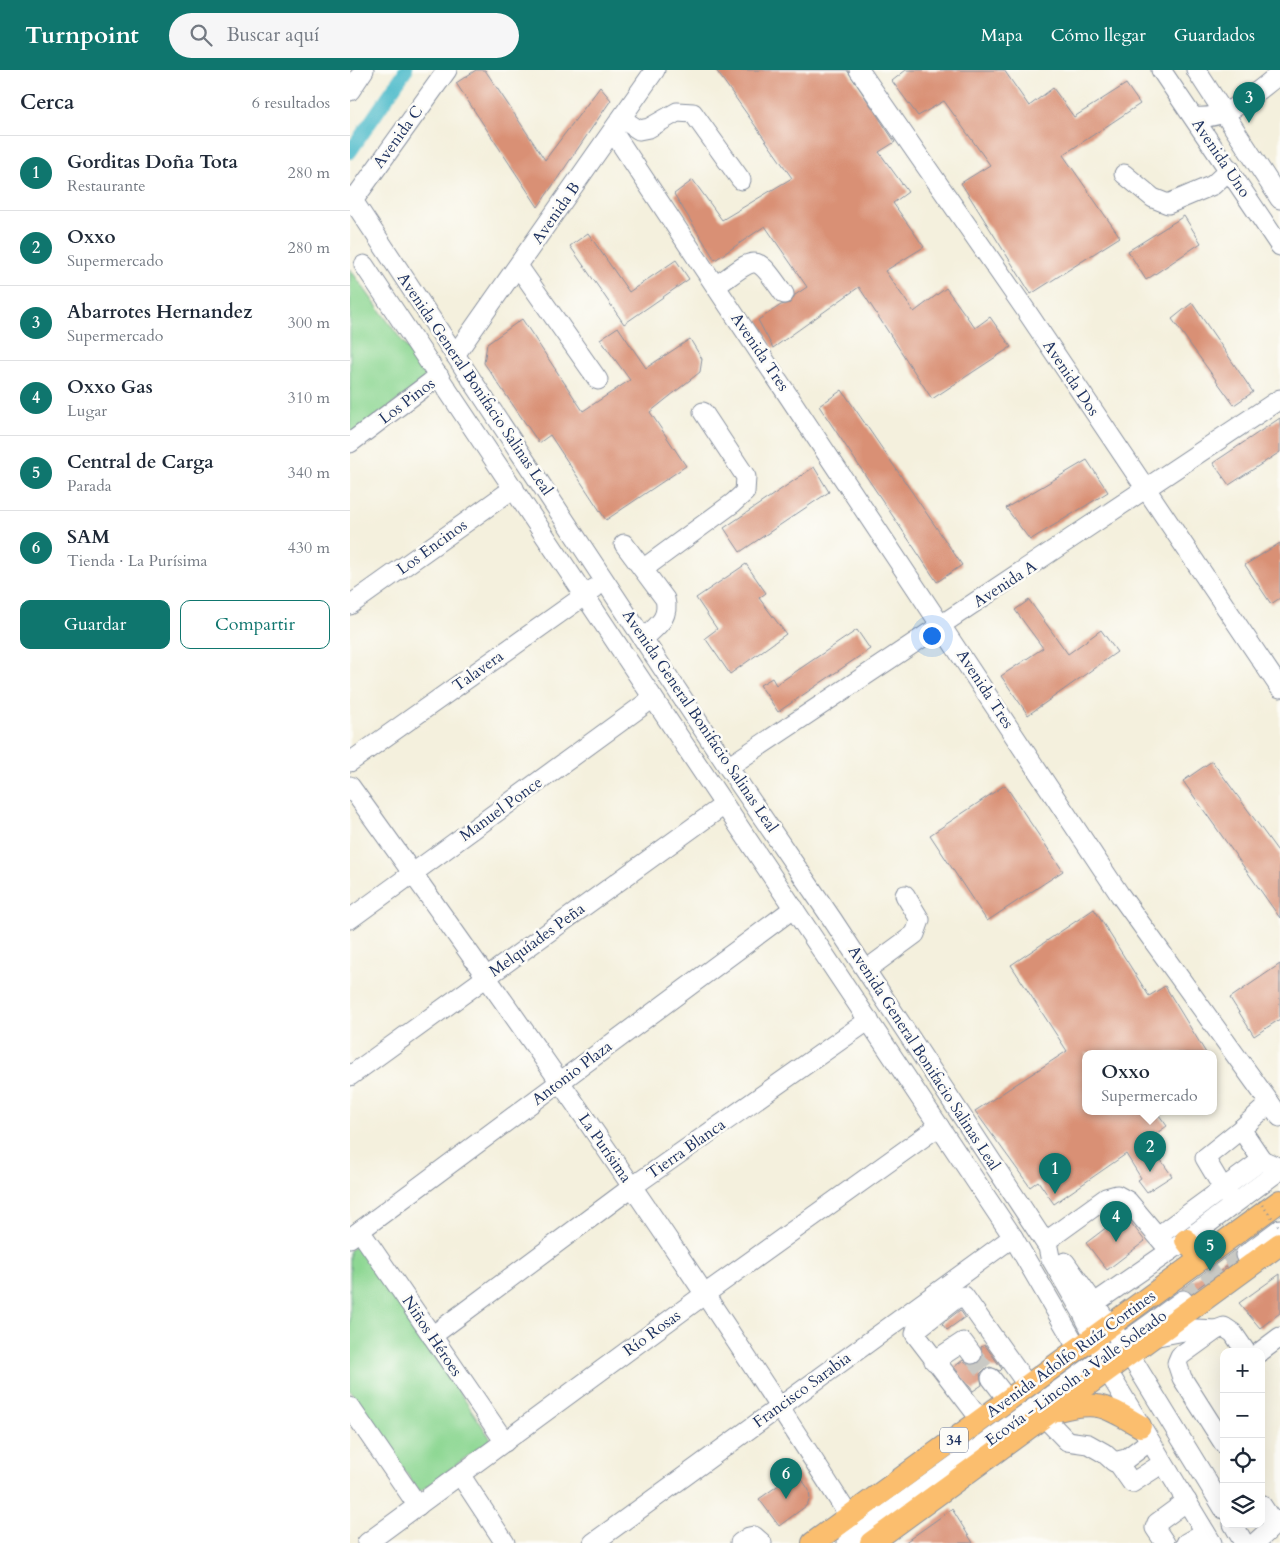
<!DOCTYPE html>
<html lang="es">
<meta charset="utf-8">
<style>
body{margin:0;font-family:Cardo,serif;background:#f6f6f7;color:#1f2937}
.controls{position:absolute;right:15px;bottom:15px;display:grid;overflow:hidden;border-radius:10px;box-shadow:0 5px 20px #0002}
.controls button{width:45px;height:45px;display:grid;place-items:center;padding:0;border:0;border-bottom:1px solid #e0e1e3;background:#fff;color:#1f2937;font:25px sans-serif}
.you{position:absolute;left:581px;top:565px;width:18px;height:18px;margin:-12px;border:4px solid #fff;border-radius:50%;background:#1a73e8;box-shadow:0 0 0 8px #1a73e833}
.badge{display:grid;place-items:center;width:32px;height:32px;border-radius:50%;background:#0f766e;color:#fff;font-size:16px;font-weight:700}
.pin{position:absolute;translate:-50% -41px;filter:drop-shadow(0 1px 2px #0008)}
.pin::after{content:'';position:absolute;top:26px;width:18px;height:15px;background:inherit;clip-path:polygon(0 0,100% 0,50% 100%)}
.popup{position:absolute;left:732px;top:980px;width:135px;height:65px;box-sizing:border-box;display:grid;place-content:center;border-radius:10px;background:#fff;filter:drop-shadow(0 1px 4px #0005);font-size:16px;white-space:nowrap;color:#747a83}
.popup b{font-size:19px;color:#1f2937}
.popup::after{content:'';position:absolute;left:50%;top:100%;margin-left:-10px;border:10px solid transparent;border-top-color:#fff}
.list{margin:0;padding:0;list-style:none}
h2{display:flex;justify-content:space-between;align-items:center;height:65px;margin:0;padding:0 20px;font-size:21px}
h2 small{font-size:16px;font-weight:400;color:#747a83}
.list li{display:grid;grid-template-columns:32px 1fr auto;gap:15px;align-items:center;box-sizing:border-box;height:75px;padding:0 20px;border-top:1px solid #e0e1e3}
.list b{display:block;font-size:19px;white-space:nowrap}
.list p{margin:0;font-size:16px;white-space:nowrap;color:#747a83}
.list em{font-size:16px;font-style:normal;color:#747a83}
.actions{display:flex;gap:10px;padding:15px 20px}
.actions a{flex:1;padding:11px 0;border:1px solid #0f766e;border-radius:10px;text-align:center;font-size:18px;color:#0f766e}
.actions .main{background:#0f766e;color:#fff}
.icon{flex:none;width:28px;height:28px;fill:none;stroke:currentColor;stroke-width:2;stroke-linecap:round;stroke-linejoin:round}
.map{position:relative;flex:none;width:930px;height:1473px;overflow:hidden}
header{display:flex;align-items:center;gap:30px;box-sizing:border-box;height:70px;padding:0 25px;background:#0f766e;color:#fff}
header strong{font-size:24px}
nav{display:flex;gap:28px;margin-inline-start:auto;font-size:18px}
.search{width:350px;height:45px;background:#f6f6f7;display:flex;align-items:center;gap:12px;box-sizing:border-box;padding:0 18px;border-radius:28px;color:#747a83;font-size:19px}
main{display:flex}
aside{flex:1;background:#fff}
.map>svg:first-child{display:block}
</style>
<header>
<strong>Turnpoint</strong>
<div class="search"><svg class="icon" aria-label="search" viewBox="0 0 24 24"><circle cx="10" cy="10" r="6"/><path d="M15 15l6 6"/></svg>Buscar aquí</div>
<nav><a>Mapa</a><a>Cómo llegar</a><a>Guardados</a></nav>
</header>
<main>
<aside>
<h2>Cerca<small>6 resultados</small></h2>
<ul class="list">
<li><span class="badge">1</span><div><b>Gorditas Doña Tota</b><p>Restaurante</p></div><em>280 m</em></li>
<li><span class="badge">2</span><div><b>Oxxo</b><p>Supermercado</p></div><em>280 m</em></li>
<li><span class="badge">3</span><div><b>Abarrotes Hernandez</b><p>Supermercado</p></div><em>300 m</em></li>
<li><span class="badge">4</span><div><b>Oxxo Gas</b><p>Lugar</p></div><em>310 m</em></li>
<li><span class="badge">5</span><div><b>Central de Carga</b><p>Parada</p></div><em>340 m</em></li>
<li><span class="badge">6</span><div><b>SAM</b><p>Tienda · La Purísima</p></div><em>430 m</em></li>
</ul>
<div class="actions"><a class="main">Guardar</a><a>Compartir</a></div>
</aside>
<div class="map">
<svg width="930" height="1473" viewBox="0 0 930 1473">
<rect width="100%" height="100%" fill="#fdfcf7"/>
<filter id="ink" filterUnits="userSpaceOnUse"><feTurbulence type="fractalNoise" baseFrequency=".02" numOctaves="2"/><feDisplacementMap in="SourceGraphic" scale="10" xChannelSelector="R" yChannelSelector="G"/><feConvolveMatrix kernelMatrix="1 2 1 2 8 2 1 2 1" color-interpolation-filters="sRGB"/></filter>
<filter id="wash" filterUnits="userSpaceOnUse"><feTurbulence type="fractalNoise" baseFrequency=".0096" numOctaves="4" result="noise"/><feDisplacementMap in="SourceGraphic" scale="20" xChannelSelector="R" yChannelSelector="G"/><feGaussianBlur stdDeviation="1.12" result="paint"/><feColorMatrix in="noise" values="0 0 0 0 0 0 0 0 0 0 0 0 0 0 0 0 0 1.4 0 .05"/><feComposite in="paint" operator="in"/></filter>
<g filter="url(#wash)">
<rect width="100%" height="100%" fill="#f4f0dd"/>
<!-- green -->
<g fill="#8dd793" stroke="#548378">
<polygon points="0,199 78,307 0,367"/>
<polygon points="9,1173 141,1369 69,1422 0,1320 0,1180"/>
</g>
<g fill="none" stroke-linecap="round" stroke-linejoin="round">
<!-- canal -->
<polyline stroke="#50bccb" stroke-width="14" points="0,82 56,0"/>
</g>
<g id="blocks">
<!-- building -->
<g fill="#d99075">
<polygon points="126,0 135,0 195,90 250,17 261,30 188,137 106,13"/>
<polygon points="366,0 497,0 545,72 529,82 558,122 543,133 574,177 535,201 564,242 596,218 625,258 640,247 661,277 582,329 509,217 423,278 408,250 431,235 440,233 445,225 457,217 415,156 365,190 324,124 343,110 372,150 442,108"/>
<polygon points="556,0 654,0 679,36 703,18 724,47 776,14 790,34 713,85 770,167 681,224 611,113 640,95 594,31 568,46 542,11"/>
<polygon points="834,146 851,173 796,210 778,181"/>
<polygon points="238,163 279,222 326,190 339,209 274,254 220,176"/>
<polygon points="842,233 903,322 884,335 822,249"/>
<polygon points="172,249 233,341 280,310 250,269 268,257 296,298 340,269 352,289 350,302 300,342 336,396 256,450 200,365 189,373 134,293 137,274"/>
<polygon points="492,320 612,495 587,512 469,336"/>
<polygon points="930,348 930,382 879,415 863,393"/>
<polygon points="737,390 758,422 680,470 656,438"/>
<polygon points="464,397 479,422 390,482 374,458"/>
<polygon points="930,473 930,528 921,534 895,495"/>
<polygon points="396,494 416,523 409,528 436,564 380,604 355,568 367,559 346,528"/>
<polygon points="679,530 718,584 751,560 767,582 678,645 651,606 693,578 665,540"/>
<polygon points="507,560 520,579 428,642 410,615 422,608 426,615"/>
<polygon points="862,691 930,784 930,848 833,711"/>
<polygon points="655,715 713,801 637,851 580,765"/>
<polygon points="744,839 799,926 815,916 856,983 736,983 736,1041 806,1041 817,1056 797,1070 822,1106 797,1122 788,1110 791,1108 776,1084 704,1134 688,1111 680,1117 625,1041 717,981 661,895"/>
<polygon points="930,894 930,949 904,966 880,928"/>
<polygon points="774,1144 795,1171 757,1200 736,1173"/>
<polygon points="885,1180 885,1190 841,1223 832,1219"/>
<polygon points="930,1204 930,1243 910,1258 889,1233"/>
<polygon points="610,1240 615,1247 597,1260 592,1254"/>
<polygon points="635,1275 652,1299 650,1301 640,1297 635,1299 630,1304 632,1315 623,1321 604,1297 613,1290 618,1294 628,1293 632,1288 631,1277"/>
<polygon points="447,1402 459,1420 460,1429 456,1436 429,1456 409,1429"/>
<polygon points="602,1439 623,1473 554,1473"/>
</g>
</g>
</g>
<g filter="url(#ink)">
<use href="#blocks" fill-opacity="0" stroke="#88909e" stroke-width="1"/>
<g fill="none" stroke-linecap="round" stroke-linejoin="round">
<!-- minor-tunnel -->
<g stroke="#c9c9c4" stroke-width="19" stroke-dasharray="19 9" stroke-linecap="butt">
<polyline points="833,1230 895,1185"/>
<polyline points="622,1284 641,1308"/>
</g>
<defs>
<g id="minor">
<polyline points="509,0 675,239 930,618"/>
<polyline points="811,0 930,176"/>
<polyline points="846,0 930,129"/>
<polyline points="0,21 14,0"/>
<path d="M 844,47 C 878,51 904,23 930,4"/>
<polyline points="272,49 289,60 299,58 327,42 343,43 391,110"/>
<polyline points="263,62 770,825 930,1047"/>
<polyline points="774,104 803,128 818,134 863,115 880,99"/>
<polyline points="0,126 378,697 482,849 698,1177 700,1187 732,1242 749,1276 757,1300 862,1473"/>
<polyline points="0,135 97,0"/>
<polyline points="14,195 663,1167 728,1279"/>
<polyline points="168,196 248,310"/>
<path d="M 366,216 C 407,187 404,181 434,224"/>
<polyline points="105,285 305,0"/>
<polyline points="0,373 89,306"/>
<path d="M 274,474 L 315,529 C 320,548 307,556 294,568"/>
<polyline points="293,499 383,433 395,422 396,407 353,342"/>
<polyline points="0,535 164,418"/>
<polyline points="0,692 245,518"/>
<polyline points="378,697 930,329"/>
<path d="M 0,716 C 172,955 342,1197 499,1446"/>
<polyline points="0,849 303,628"/>
<polyline points="516,900 565,864 570,850 555,825"/>
<polyline points="0,1006 374,735"/>
<polyline points="912,1090 891,1059 920,1033"/>
<polyline points="880,1130 855,1088 891,1059"/>
<polyline points="10,1161 155,1372"/>
<polyline points="808,1166 912,1090 930,1098"/>
<polyline points="0,1168 444,838"/>
<polyline points="695,1172 756,1128 767,1125 778,1131 820,1181"/>
<polyline points="895,1185 930,1159"/>
<polyline points="715,1192 773,1274 874,1439"/>
<polyline points="736,1239 836,1170 930,1100"/>
<polyline points="82,1266 282,1117 519,950"/>
<polyline points="803,1267 845,1259 866,1260"/>
<polyline points="910,1282 930,1267"/>
<polyline points="584,1291 613,1272 622,1284"/>
<polyline points="641,1308 658,1330"/>
<polyline points="0,1337 68,1436"/>
<polyline points="694,1347 717,1371 738,1374 754,1383 764,1392 776,1389 800,1371"/>
<polyline points="631,1350 565,1264 566,1260 608,1227 614,1226 678,1316"/>
<polyline points="874,1374 832,1308 827,1293 830,1286 866,1260 874,1257 883,1263 896,1282"/>
<polyline points="768,1393 782,1413 813,1393"/>
<polyline points="111,1406 155,1473"/>
<polyline points="911,1434 925,1455"/>
<polyline points="883,1454 894,1473"/>
<polyline points="17,1473 355,1224 589,1056"/>
<polyline points="243,1473 663,1167"/>
<polyline points="390,1473 399,1467 404,1466 412,1473"/>
<polyline points="497,1473 833,1230"/>
<polyline points="815,1473 805,1458 807,1453 837,1431"/>
<polyline points="836,1473 855,1462"/>
<polyline points="905,1473 930,1450"/>
</g>
<g id="major">
<polyline points="836,1170 850,1189"/>
<path d="M 708,1340 C 749,1330 755,1336 790,1356"/>
<polyline points="463,1473 930,1131"/>
<polyline points="521,1473 930,1174"/>
</g>
</defs>
<!-- minor casing -->
<use href="#minor" stroke="#88909e" stroke-width="21"/>
<!-- major casing -->
<use href="#major" stroke="#88909e" stroke-width="24"/>
<!-- minor -->
<use href="#minor" stroke="#fff" stroke-width="19"/>
<!-- major -->
<use href="#major" stroke="#fbbe6e" stroke-width="22"/>
<!-- path-bridge -->
<polyline stroke="#88909e" stroke-width="2.5" stroke-dasharray="1 4" stroke-linecap="butt" points="909,1131 930,1158"/>
</g>
</g>
<g text-anchor="middle" dominant-baseline="central" stroke-width="5" stroke-linejoin="round" paint-order="stroke">
<!-- shield labels -->
<rect fill="#fdfcf7" stroke="#5f6c8c" stroke-width="1" x="590" y="1357.5" width="28" height="25" rx="4"/>
<g font-size="15" font-weight="bold" fill="#1b2f5e">
<text x="604" y="1370">34</text>
</g>
<!-- street labels -->
<g font-size="16" fill="#1b2f5e" stroke="#fdfcf7">
<text transform="translate(48 67) rotate(-54)">Avenida C</text>
<text transform="translate(871 88) rotate(56)">Avenida Uno</text>
<text transform="translate(206 143) rotate(-55)">Avenida B</text>
<text transform="translate(410 282) rotate(56)">Avenida Tres</text>
<text transform="translate(721 308) rotate(56)">Avenida Dos</text>
<text transform="translate(125 314) rotate(56)">Avenida General Bonifacio Salinas Leal</text>
<text transform="translate(57 331) rotate(-37)">Los Pinos</text>
<text transform="translate(82 477) rotate(-36)">Los Encinos</text>
<text transform="translate(655 514) rotate(-33)">Avenida A</text>
<text transform="translate(128 601) rotate(-35)">Talavera</text>
<text transform="translate(635 619) rotate(57)">Avenida Tres</text>
<text transform="translate(350 651) rotate(56)">Avenida General Bonifacio Salinas Leal</text>
<text transform="translate(151 739) rotate(-36)">Manuel Ponce</text>
<text transform="translate(187 870) rotate(-36)">Melquíades Peña</text>
<text transform="translate(574 988) rotate(57)">Avenida General Bonifacio Salinas Leal</text>
<text transform="translate(222 1003) rotate(-37)">Antonio Plaza</text>
<text transform="translate(255 1078) rotate(55)">La Purísima</text>
<text transform="translate(336 1079) rotate(-35)">Tierra Blanca</text>
<text transform="translate(302 1263) rotate(-36)">Río Rosas</text>
<text transform="translate(82 1266) rotate(56)">Niños Héroes</text>
<text transform="translate(721 1284) rotate(-36)">Avenida Adolfo Ruíz Cortines</text>
<text transform="translate(726 1308) rotate(-36)">Ecovía - Lincoln a Valle Soleado</text>
<text transform="translate(452 1320) rotate(-36)">Francisco Sarabia</text>
</g>
</g>
</svg>
<div class="controls">
<button>+</button>
<button>−</button>
<button><svg class="icon" aria-label="locate" viewBox="0 0 24 24"><circle cx="12" cy="12" r="6"/><path d="M12 2v4M12 18v4M2 12h4M18 12h4"/></svg></button>
<button><svg class="icon" aria-label="layers" viewBox="0 0 24 24"><path d="M12 4l9 5-9 5-9-5zM3 14l9 5 9-5"/></svg></button>
</div>
<div class="you"></div>
<div class="pin badge" style="left:705px;top:1124px">1</div>
<div class="pin badge" style="left:800px;top:1102px">2</div>
<div class="popup"><b>Oxxo</b>Supermercado</div>
<div class="pin badge" style="left:899px;top:53px">3</div>
<div class="pin badge" style="left:766px;top:1172px">4</div>
<div class="pin badge" style="left:860px;top:1201px">5</div>
<div class="pin badge" style="left:436px;top:1429px">6</div>
</div>
</main>
